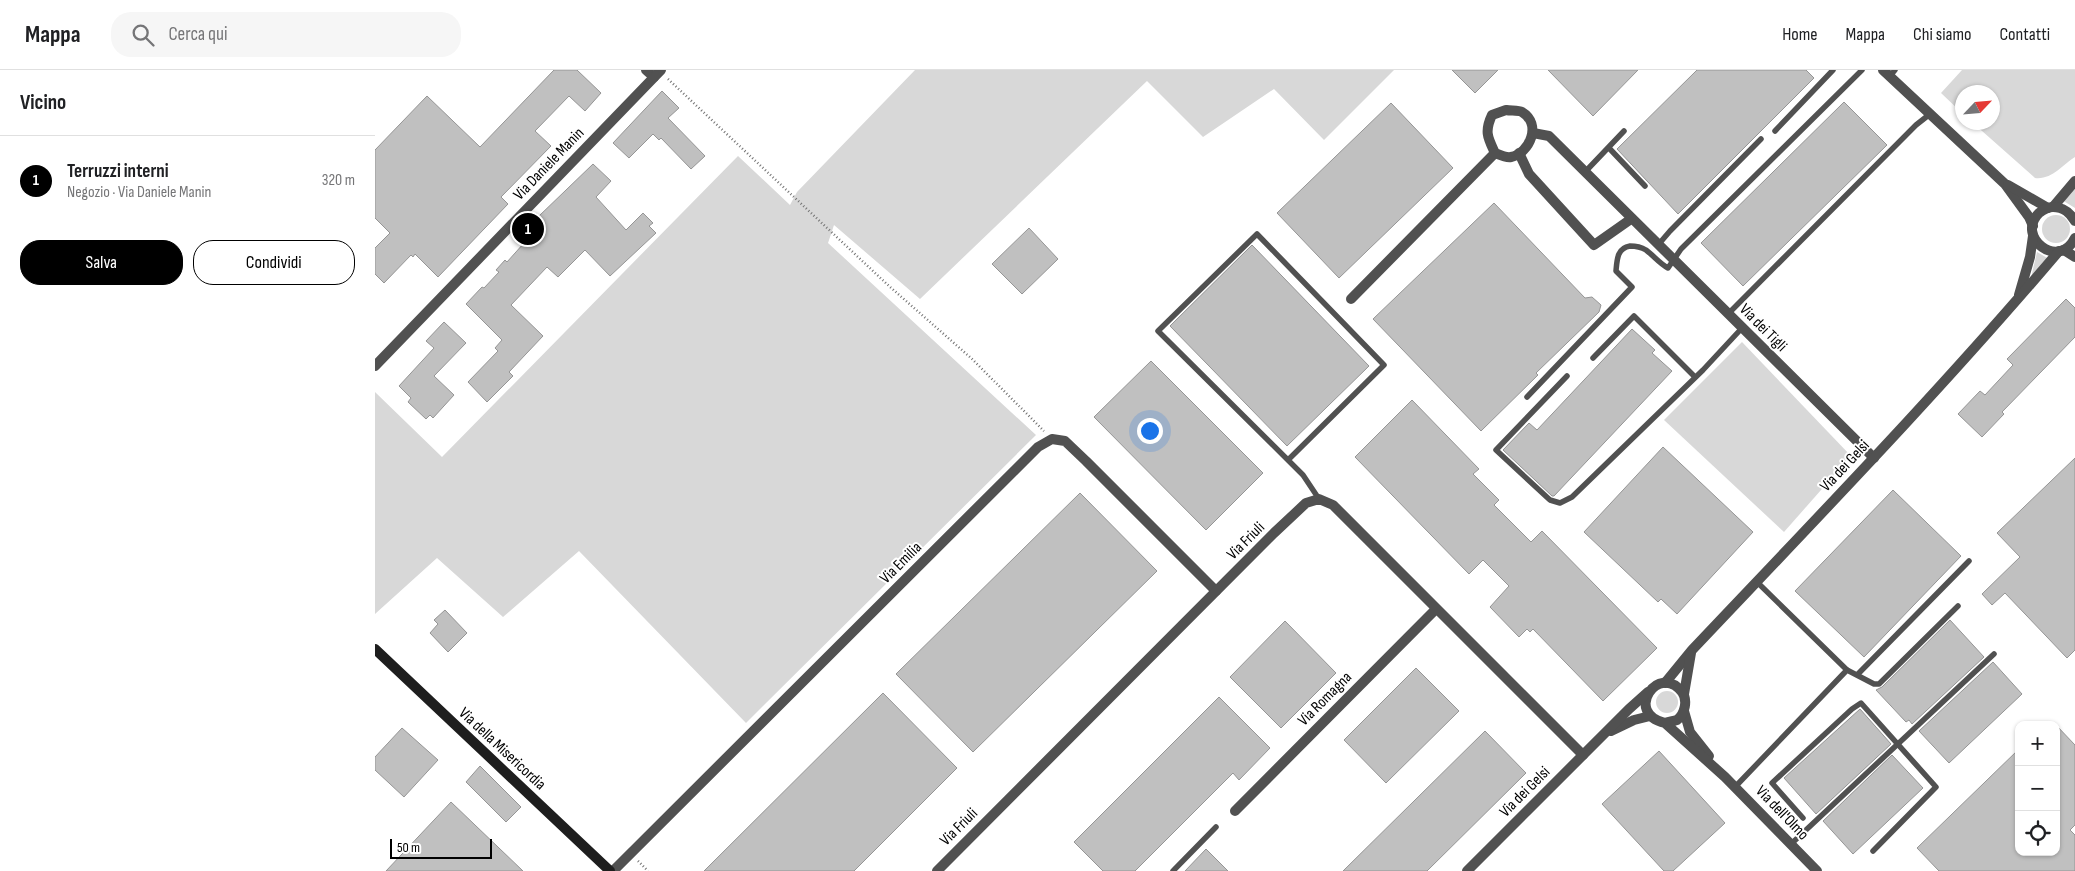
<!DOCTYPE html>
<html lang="it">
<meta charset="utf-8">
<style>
body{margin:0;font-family:"Sofia Sans Condensed",sans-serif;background:#f6f6f6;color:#202124}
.controls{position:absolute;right:15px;bottom:15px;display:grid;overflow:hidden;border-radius:10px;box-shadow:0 1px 4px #0004}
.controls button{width:45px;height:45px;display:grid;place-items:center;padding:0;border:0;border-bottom:1px solid #e0e0e0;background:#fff;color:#202124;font:25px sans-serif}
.compass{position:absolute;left:1580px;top:15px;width:45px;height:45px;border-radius:50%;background:#fff;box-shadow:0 1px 4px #0004;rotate:64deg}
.scale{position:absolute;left:15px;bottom:12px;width:102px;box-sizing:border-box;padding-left:5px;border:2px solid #000;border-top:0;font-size:14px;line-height:18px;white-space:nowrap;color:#000;-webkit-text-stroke:4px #fff;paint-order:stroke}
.you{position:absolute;left:774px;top:360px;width:18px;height:18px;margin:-12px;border:4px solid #fff;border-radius:50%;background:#1a73e8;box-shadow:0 0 0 8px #1a73e833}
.badge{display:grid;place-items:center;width:32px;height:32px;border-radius:50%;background:#000;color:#fff;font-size:16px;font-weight:700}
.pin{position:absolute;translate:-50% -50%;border:2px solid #fff;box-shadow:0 1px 5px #0006}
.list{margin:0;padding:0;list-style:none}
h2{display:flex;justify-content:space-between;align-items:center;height:65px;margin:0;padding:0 20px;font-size:21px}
h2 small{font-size:16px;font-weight:400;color:#757577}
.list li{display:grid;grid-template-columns:32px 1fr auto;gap:15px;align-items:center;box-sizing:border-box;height:90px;padding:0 20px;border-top:1px solid #e0e0e0}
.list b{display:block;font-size:19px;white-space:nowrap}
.list p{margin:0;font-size:16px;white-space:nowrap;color:#757577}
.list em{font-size:16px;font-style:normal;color:#757577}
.actions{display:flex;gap:10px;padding:15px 20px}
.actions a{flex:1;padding:11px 0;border:1px solid #000;border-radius:20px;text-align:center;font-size:18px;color:#000}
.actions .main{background:#000;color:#fff}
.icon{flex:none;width:28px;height:28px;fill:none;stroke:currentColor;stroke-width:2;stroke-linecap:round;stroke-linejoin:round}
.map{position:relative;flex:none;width:1700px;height:801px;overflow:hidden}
header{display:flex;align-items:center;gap:30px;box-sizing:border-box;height:70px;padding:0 25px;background:#fff;border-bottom:1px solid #e0e0e0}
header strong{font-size:24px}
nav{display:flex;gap:28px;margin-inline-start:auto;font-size:18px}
.search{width:350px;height:45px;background:#f6f6f6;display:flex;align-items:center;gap:12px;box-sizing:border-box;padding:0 18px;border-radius:20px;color:#757577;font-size:19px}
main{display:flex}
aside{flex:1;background:#fff}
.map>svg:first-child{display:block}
</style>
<header>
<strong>Mappa</strong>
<div class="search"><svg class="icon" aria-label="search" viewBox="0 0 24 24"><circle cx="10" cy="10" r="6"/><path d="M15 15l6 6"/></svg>Cerca qui</div>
<nav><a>Home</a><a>Mappa</a><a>Chi siamo</a><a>Contatti</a></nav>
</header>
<main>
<aside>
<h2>Vicino<small></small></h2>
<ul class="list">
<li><span class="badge">1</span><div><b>Terruzzi interni</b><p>Negozio · Via Daniele Manin</p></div><em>320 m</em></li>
</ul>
<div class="actions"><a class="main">Salva</a><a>Condividi</a></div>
</aside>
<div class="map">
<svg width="1700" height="801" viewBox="0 0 1700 801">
<rect width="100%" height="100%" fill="#fff"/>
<!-- green -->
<g fill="#d8d8d8">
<polygon points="540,0 1019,0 949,70 899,19 828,67 772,11 545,229 459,155 453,173 661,365 371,653 204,481 128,547 62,488 0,544 0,322 67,387 363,86 415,135 422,122"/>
<path d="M 1587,0 L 1700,0 L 1700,87 C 1687,95 1677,110 1660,108 L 1598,53 L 1618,52 L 1618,22 L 1588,22 L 1587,43 L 1566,23 Z"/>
<polygon points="1700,114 1700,138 1687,130"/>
<circle cx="1681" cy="159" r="14"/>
<polygon points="1662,182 1674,189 1655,212"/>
<polygon points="1367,272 1476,386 1409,462 1289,350"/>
<circle cx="1292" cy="632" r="11"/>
</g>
<!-- building -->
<g fill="#c0c0c0" stroke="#959595">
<polygon points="179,0 202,0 226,23 210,41 194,26 160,61 176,76 126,127 133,134 63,207 40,184 38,187 36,185 9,213 0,204 0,178 15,163 0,148 0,80 52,26 105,77"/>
<polygon points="1077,0 1123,0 1100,23"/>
<polygon points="1173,0 1263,0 1218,46"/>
<polygon points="1322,0 1431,0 1439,8 1303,144 1242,79"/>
<polygon points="287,21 304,38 293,48 330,86 316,99 286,68 284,70 278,64 254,88 238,73"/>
<polygon points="1469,32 1512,75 1368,216 1326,173"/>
<polygon points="1016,33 1078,98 964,208 902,143"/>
<polygon points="218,94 236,111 221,127 251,160 268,143 278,153 274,156 281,163 235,206 210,180 183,207 172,197 136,235 168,266 134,302 138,306 112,332 93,312 123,281 120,278 127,270 91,234 107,217 109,218 124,202 121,200 130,190 132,192 149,173 140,165 161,143 164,146"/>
<polygon points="1119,133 1210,228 1217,227 1226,235 1224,242 1161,303 1163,305 1106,361 998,249"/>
<polygon points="654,158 683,189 647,224 617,194"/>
<polygon points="877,175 994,296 912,376 795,256"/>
<polygon points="1691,229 1700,238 1700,267 1627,342 1629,344 1607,367 1583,344 1605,321 1610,325 1638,295 1632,289"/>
<polygon points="69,252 91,273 59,306 79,325 58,348 55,345 51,349 33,332 36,328 24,316 59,278 51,271"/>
<polygon points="1257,259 1280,280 1277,283 1297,301 1179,426 1177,426 1128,380 1154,353 1162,360"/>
<polygon points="776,291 888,403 831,460 719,347"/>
<polygon points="1037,330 1104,399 1098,404 1124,430 1119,435 1156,472 1167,461 1282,578 1228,631 1158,559 1155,562 1152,559 1144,567 1115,537 1134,516 1108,490 1094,504 980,387"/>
<polygon points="1288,377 1378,462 1302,544 1286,529 1283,532 1209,462"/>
<polygon points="1700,388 1700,580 1692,588 1630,523 1617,535 1607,524 1645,487 1622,463"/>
<polygon points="1518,420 1586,486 1489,587 1420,521"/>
<polygon points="705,423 782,501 598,682 521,604"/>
<polygon points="70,540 92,563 73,582 55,563 63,554 59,550"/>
<polygon points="1575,550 1609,587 1537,654 1534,650 1531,652 1501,620 1507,617"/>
<polygon points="910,551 961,603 906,658 855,607"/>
<polygon points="1618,592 1647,624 1574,693 1544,661"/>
<polygon points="1041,598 1084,641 1011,713 969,670"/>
<polygon points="508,623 582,698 479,801 329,801"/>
<polygon points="844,627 895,678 864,710 858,703 760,801 728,801 699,772"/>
<polygon points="1485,639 1516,674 1441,744 1409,708"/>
<polygon points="1681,655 1700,675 1700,755 1695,760 1700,765 1700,801 1564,801 1542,778 1644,679 1644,782 1681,782"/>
<polygon points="27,658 63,690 29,727 0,700 0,687"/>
<polygon points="1110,661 1151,703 1052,801 968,801"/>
<polygon points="1284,681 1350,753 1298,801 1289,801 1227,734"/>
<polygon points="1517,685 1548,718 1478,784 1448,751"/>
<polygon points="105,696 146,737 131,752 91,712"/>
<polygon points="76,732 148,801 11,801"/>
<polygon points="831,779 853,801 810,801"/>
</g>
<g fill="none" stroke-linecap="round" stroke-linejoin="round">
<!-- path -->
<g stroke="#737373" stroke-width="2.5" stroke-dasharray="1 2.5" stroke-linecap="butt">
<polyline points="293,9 514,216 596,288 669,361"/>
<polyline points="263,791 273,801"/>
</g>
<!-- lane -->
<g stroke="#515151" stroke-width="5.5">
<polyline points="1515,6 1520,0"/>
<polyline points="1400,61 1458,0"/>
<polyline points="1234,78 1270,116"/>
<polyline points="1210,102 1249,61"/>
<polyline points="1283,175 1295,161 1386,69"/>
<polyline points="1353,244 1541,55 1555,44"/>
<polyline points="1218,288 1259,246 1320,307"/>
<polyline points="1192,306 1121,380 1175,430 1185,433 1197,427 1328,300 1367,258"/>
<path d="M 1152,327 L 1257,217 L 1241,201 C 1242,190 1242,178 1255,176 C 1260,176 1266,177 1271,180 C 1279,186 1284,193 1293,198 L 1306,179 L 1487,0"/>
<polyline points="913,390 1009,295 882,164 783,261 928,405 944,429"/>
<polyline points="1382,512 1472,600"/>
<polyline points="1483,604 1594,491"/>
<polyline points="1360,717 1472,600 1499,614 1504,614 1583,536"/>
<polyline points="1428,748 1397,713 1477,639 1486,633 1561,717 1498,781"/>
<polyline points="1416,774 1619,584"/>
<polyline points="798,801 841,757"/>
</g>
<!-- street -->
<g stroke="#515151" stroke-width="10">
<polyline points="271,0 279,7"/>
<polyline points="1508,0 1630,114 1654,147 1658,156"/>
<path d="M 1131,40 C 1136,41 1143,40 1147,42 C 1167,54 1155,83 1136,87 C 1131,88 1125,85 1120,83 C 1113,68 1109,62 1117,45 Z"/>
<polyline points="1158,63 1174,66 1499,388"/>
<polyline points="1144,83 1154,104 1219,175 1256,149"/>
<polyline points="1633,115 1673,138"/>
<polyline points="1678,137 1700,111"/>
<path d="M 1700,151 C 1695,143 1689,137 1678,137 C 1673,137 1668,140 1664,143 C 1640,167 1684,201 1700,168"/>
<polyline points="1689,180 1700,187"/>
<polyline points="1644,225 1655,187 1658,166"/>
<polyline points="976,229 1120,83"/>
<polyline points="0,296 286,0"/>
<path d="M 1290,613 L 1317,580 C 1441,449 1567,319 1684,181"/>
<polyline points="1309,624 1316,583"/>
<polyline points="1309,641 1315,662 1334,686"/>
<path d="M 1290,653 C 1293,652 1299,651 1302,650 C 1310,644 1313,630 1307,622 C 1284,592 1248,643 1290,653 L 1350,707 L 1442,801"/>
<polyline points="1236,661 1259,650 1275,646"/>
<polyline points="860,741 1061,539"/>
<polyline points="238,801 663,377 677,369 690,371 711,391 841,521"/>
<polyline points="562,801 899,463 931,433 944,429 958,435 1208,685"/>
<polyline points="1092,801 1254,639 1273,622"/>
</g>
<!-- secondary -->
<polyline stroke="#1e1e1e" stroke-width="10" points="0,579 235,801"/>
</g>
<g text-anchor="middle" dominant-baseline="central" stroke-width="4" stroke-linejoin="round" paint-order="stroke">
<!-- street labels -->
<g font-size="16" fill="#000" stroke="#fff">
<text transform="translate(174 94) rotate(-46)">Via Daniele Manin</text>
<text transform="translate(1388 258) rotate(45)">Via dei Tigli</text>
<text transform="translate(1470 396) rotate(-47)">Via dei Gelsi</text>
<text transform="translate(871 471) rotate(-45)">Via Friuli</text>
<text transform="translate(526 493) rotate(-45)">Via Emilia</text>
<text transform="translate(950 629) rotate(-45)">Via Romagna</text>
<text transform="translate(127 679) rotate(43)">Via della Misericordia</text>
<text transform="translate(1150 722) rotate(-45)">Via dei Gelsi</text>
<text transform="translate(1407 743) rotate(46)">Via dell'Olmo</text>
<text transform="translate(584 757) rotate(-45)">Via Friuli</text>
</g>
</g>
</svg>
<div class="controls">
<button>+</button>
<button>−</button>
<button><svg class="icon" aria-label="locate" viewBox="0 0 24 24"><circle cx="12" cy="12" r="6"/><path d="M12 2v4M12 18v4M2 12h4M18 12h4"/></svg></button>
</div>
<svg class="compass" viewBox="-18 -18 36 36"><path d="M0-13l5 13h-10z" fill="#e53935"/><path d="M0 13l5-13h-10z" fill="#757577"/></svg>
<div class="scale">50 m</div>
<div class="you"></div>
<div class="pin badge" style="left:153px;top:159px">1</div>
</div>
</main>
